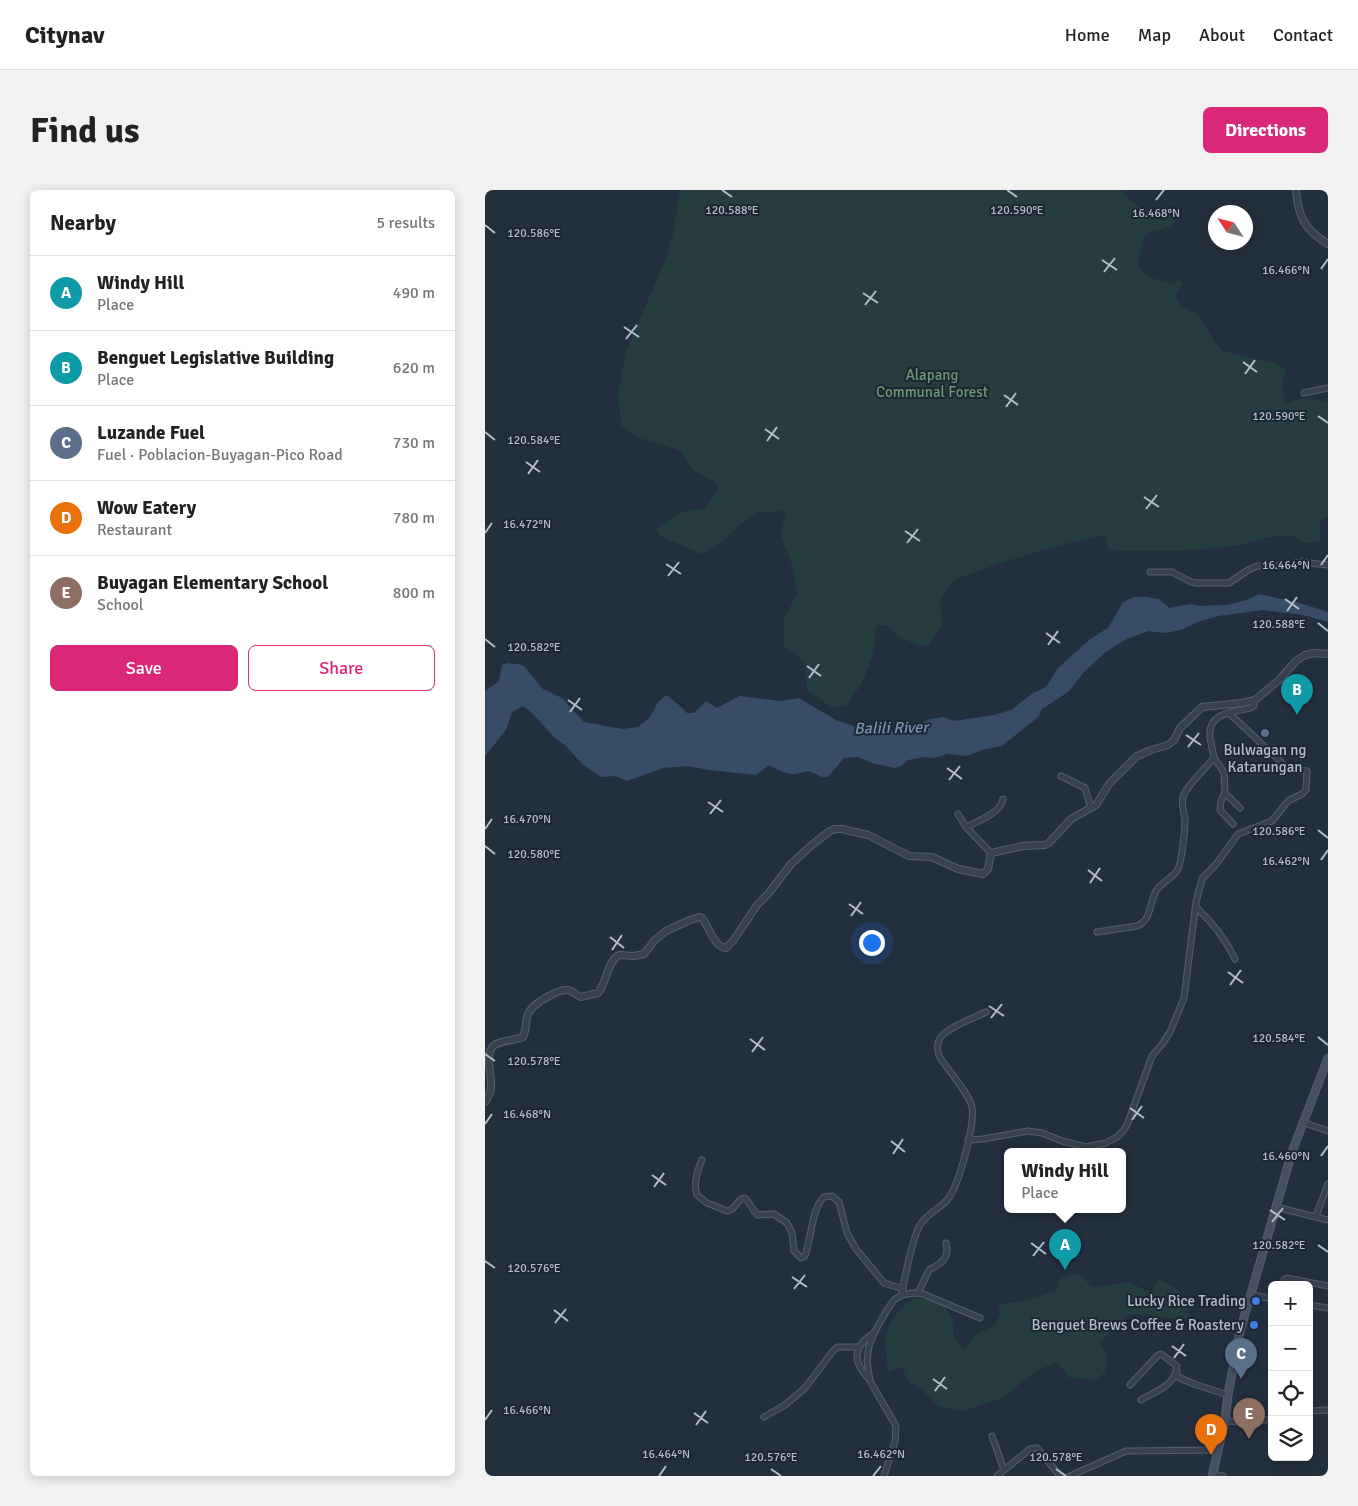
<!DOCTYPE html>
<meta charset="utf-8">
<style>
body{margin:0;font-family:Signika,sans-serif;background:#f2f2f2;color:#222}
.controls{position:absolute;right:15px;bottom:15px;display:grid;overflow:hidden;border-radius:8px;box-shadow:0 2px 12px #0003}
.controls button{width:45px;height:45px;display:grid;place-items:center;padding:0;border:0;border-bottom:1px solid #e0e0e0;background:#fff;color:#222;font:25px sans-serif}
.compass{position:absolute;left:723px;top:15px;width:45px;height:45px;border-radius:50%;background:#fff;box-shadow:0 2px 12px #0003;rotate:306deg}
.you{position:absolute;left:386px;top:752px;width:18px;height:18px;margin:-12px;border:4px solid #fff;border-radius:50%;background:#1a73e8;box-shadow:0 0 0 8px #1a73e833}
.badge{display:grid;place-items:center;width:32px;height:32px;border-radius:50%;background:#db2777;color:#fff;font-size:16px;font-weight:700}
.pin{position:absolute;translate:-50% -41px;filter:drop-shadow(0 1px 2px #0008)}
.pin::after{content:'';position:absolute;top:26px;width:18px;height:15px;background:inherit;clip-path:polygon(0 0,100% 0,50% 100%)}
.popup{position:absolute;left:519px;top:958px;width:122px;height:65px;box-sizing:border-box;display:grid;place-content:center;border-radius:8px;background:#fff;filter:drop-shadow(0 1px 4px #0005);font-size:16px;white-space:nowrap;color:#767676}
.popup b{font-size:19px;color:#222}
.popup::after{content:'';position:absolute;left:50%;top:100%;margin-left:-10px;border:10px solid transparent;border-top-color:#fff}
.list{margin:0;padding:0;list-style:none}
h2{display:flex;justify-content:space-between;align-items:center;height:65px;margin:0;padding:0 20px;font-size:21px}
h2 small{font-size:16px;font-weight:400;color:#767676}
.list li{display:grid;grid-template-columns:32px 1fr auto;gap:15px;align-items:center;box-sizing:border-box;height:75px;padding:0 20px;border-top:1px solid #e0e0e0}
.list b{display:block;font-size:19px;white-space:nowrap}
.list p{margin:0;font-size:16px;white-space:nowrap;color:#767676}
.list em{font-size:16px;font-style:normal;color:#767676}
.actions{display:flex;gap:10px;padding:15px 20px}
.actions a{flex:1;padding:11px 0;border:1px solid #db2777;border-radius:8px;text-align:center;font-size:18px;color:#db2777}
.actions .main{background:#db2777;color:#fff}
.icon{flex:none;width:28px;height:28px;fill:none;stroke:currentColor;stroke-width:2;stroke-linecap:round;stroke-linejoin:round}
.map{position:relative;flex:none;width:843px;height:1286px;overflow:hidden;border-radius:8px}
header{display:flex;align-items:center;gap:30px;box-sizing:border-box;height:70px;padding:0 25px;background:#fff;border-bottom:1px solid #e0e0e0}
header strong{font-size:24px}
nav{display:flex;gap:28px;margin-inline-start:auto;font-size:18px}
.intro{display:flex;align-items:center;justify-content:space-between;box-sizing:border-box;height:120px;padding:0 30px}
h1{margin:0;font-size:35px}
.button{padding:12px 22px;border-radius:8px;background:#db2777;color:#fff;font-size:18px;font-weight:700}
main{display:flex;gap:30px;padding:0 30px}
aside{flex:1;background:#fff;border-radius:8px;box-shadow:0 2px 12px #0003}
.map>svg:first-child{display:block}
</style>
<header>
<strong>Citynav</strong>
<nav><a>Home</a><a>Map</a><a>About</a><a>Contact</a></nav>
</header>
<div class="intro"><h1>Find us</h1><a class="button">Directions</a></div>
<main>
<aside>
<h2>Nearby<small>5 results</small></h2>
<ul class="list">
<li><span class="badge" style="background:#0f9aa8">A</span><div><b>Windy Hill</b><p>Place</p></div><em>490 m</em></li>
<li><span class="badge" style="background:#0f9aa8">B</span><div><b>Benguet Legislative Building</b><p>Place</p></div><em>620 m</em></li>
<li><span class="badge" style="background:#5c6f8a">C</span><div><b>Luzande Fuel</b><p>Fuel · Poblacion-Buyagan-Pico Road</p></div><em>730 m</em></li>
<li><span class="badge" style="background:#e8710a">D</span><div><b>Wow Eatery</b><p>Restaurant</p></div><em>780 m</em></li>
<li><span class="badge" style="background:#8d6e63">E</span><div><b>Buyagan Elementary School</b><p>School</p></div><em>800 m</em></li>
</ul>
<div class="actions"><a class="main">Save</a><a>Share</a></div>
</aside>
<div class="map">
<svg width="843" height="1286" viewBox="0 0 843 1286">
<rect width="100%" height="100%" fill="#242f3e"/>
<!-- green -->
<g fill="#263c3f">
<path d="M 195,0 L 636,0 C 640,6 651,16 658,18 C 670,22 684,19 691,31 L 686,36 L 660,44 L 652,76 L 664,87 L 687,94 L 693,89 L 698,94 L 690,105 C 694,118 705,118 713,126 C 723,136 726,152 738,161 L 792,174 L 801,181 C 797,193 795,203 802,213 C 821,206 824,207 843,212 L 843,327 L 835,331 L 836,351 L 822,353 L 805,345 L 784,347 L 759,354 L 725,359 L 676,361 L 623,360 L 620,345 L 576,355 L 522,371 L 470,389 L 455,409 L 457,434 L 442,457 L 415,448 L 402,436 L 392,435 L 387,467 L 377,493 L 362,515 L 348,518 L 322,500 L 319,471 L 299,458 L 299,430 L 312,403 L 307,375 L 296,346 L 301,321 L 275,322 L 256,334 L 235,353 L 217,364 L 175,346 L 171,339 L 195,322 L 220,318 L 233,299 L 231,292 L 208,280 L 194,260 L 151,247 L 136,235 L 133,205 L 141,161 L 180,71 L 188,44 Z"/>
<path d="M 592,1083 L 608,1097 L 644,1092 L 665,1103 L 673,1089 L 695,1101 L 707,1130 L 644,1124 L 633,1133 L 615,1153 L 622,1165 L 620,1183 L 609,1190 L 583,1187 L 572,1172 L 549,1182 L 519,1207 L 478,1221 L 453,1216 L 438,1201 L 423,1191 L 417,1177 L 403,1182 C 400,1140 396,1137 428,1108 L 445,1110 L 457,1113 L 467,1128 L 469,1148 L 479,1159 L 489,1146 L 511,1134 L 516,1122 L 513,1114 L 534,1112 L 572,1101 L 574,1089 Z"/>
</g>
<!-- water -->
<path fill="#394c67" d="M 774,404 L 818,414 L 843,422 L 843,432 L 818,425 L 778,420 L 733,426 L 715,431 L 696,440 L 680,443 L 663,441 L 642,449 L 622,461 L 600,481 L 583,502 L 557,519 L 553,527 L 517,556 L 500,559 L 481,566 L 463,564 L 449,568 L 440,567 L 423,570 L 416,576 L 410,578 L 387,573 L 373,567 L 359,568 L 343,587 L 337,587 L 324,581 C 303,586 303,585 284,575 L 271,585 L 224,580 L 203,576 L 178,578 L 142,591 L 131,586 L 116,587 L 97,574 L 82,557 L 69,547 L 45,521 L 38,516 L 27,522 L 21,540 L 0,566 L 0,501 L 14,491 L 17,475 L 23,473 L 38,475 L 58,499 L 77,508 L 99,532 L 138,539 L 153,537 L 165,527 L 173,512 L 181,505 L 193,514 L 202,523 L 209,523 L 221,511 L 232,518 L 255,506 L 295,511 L 314,508 L 351,530 L 366,535 L 375,540 L 421,541 L 445,529 L 459,527 L 469,531 L 509,525 L 526,520 L 548,503 L 561,497 L 573,478 L 604,450 L 623,438 L 638,412 L 649,407 L 661,407 L 674,409 L 684,418 L 705,414 L 716,416 L 741,415 L 762,410 Z"/>
<g fill="none" stroke-linecap="round" stroke-linejoin="round">
<defs>
<g id="minor">
<polyline points="819,203 843,198"/>
<polyline points="665,382 687,382 706,392 712,393 744,393 763,380 772,376 795,376 816,372 843,375"/>
<polyline points="729,568 739,582 740,603 755,618"/>
<polyline points="576,586 600,598 606,618"/>
<polyline points="740,603 736,611 735,620 748,634"/>
<polyline points="473,624 481,637 506,663"/>
<path d="M 481,637 C 492,632 517,622 518,609"/>
<path d="M 711,717 C 728,733 740,748 750,769"/>
<path d="M 612,742 L 652,736 C 667,730 664,713 671,701 C 676,692 689,688 693,679 C 697,670 700,640 700,630 C 699,622 696,614 698,607 C 701,596 721,578 729,568 C 728,561 726,554 725,548 C 722,523 747,522 765,518 L 769,516 L 770,510"/>
<polyline points="817,932 843,941"/>
<polyline points="483,950 498,949 543,941 557,943 577,951 601,957 621,953 632,947 638,941 642,935 667,866 678,853 685,842 699,808 711,712 717,689 732,673 753,644 787,631 803,611 817,604 821,600 822,581 806,579 799,575 744,523"/>
<path d="M 217,970 C 212,981 208,993 212,1005 L 222,1013 L 242,1021 C 250,1021 251,1010 259,1008 C 266,1012 267,1021 273,1025 L 289,1024 L 302,1033 L 307,1043 L 309,1061 L 316,1068 L 320,1066 C 326,1050 327,1017 339,1007 L 347,1006 L 354,1012 L 362,1043 L 371,1059 L 399,1093 L 418,1099"/>
<polyline points="791,1017 843,1030"/>
<polyline points="831,1026 843,994"/>
<polyline points="797,1095 799,1090 802,1088 843,1096"/>
<path d="M 433,1103 L 444,1080 C 456,1074 465,1068 461,1053"/>
<polyline points="765,1104 787,1109"/>
<polyline points="417,1105 428,1103 438,1104 495,1128"/>
<polyline points="824,1115 843,1118"/>
<path d="M 385,1190 C 367,1172 367,1157 389,1143"/>
<polyline points="645,1195 673,1165 676,1164 692,1176 691,1180 693,1187 709,1194 743,1205"/>
<path d="M 656,1210 C 669,1202 687,1197 691,1181"/>
<polyline points="824,1221 843,1220"/>
<polyline points="279,1227 300,1215 320,1198 348,1161 353,1157 373,1157"/>
<polyline points="740,1231 767,1232 787,1229"/>
<polyline points="507,1246 519,1280"/>
<polyline points="727,1284 738,1286"/>
<path d="M 399,1286 L 410,1252 L 411,1236 L 385,1191 L 382,1171 L 384,1156 L 389,1143 L 402,1120 L 409,1110 L 417,1105 C 419,1089 428,1047 435,1035 C 442,1023 455,1019 463,1009 C 474,995 490,935 487,917 C 484,903 462,879 454,866 C 453,861 451,856 454,850 C 458,839 489,828 501,822"/>
<polyline points="512,1286 545,1259 552,1258 575,1286"/>
<polyline points="585,1286 641,1261 732,1260"/>
</g>
<g id="tertiary">
<path d="M 811,0 C 813,27 820,40 843,54"/>
<path d="M 0,912 C 3,907 6,903 6,897 C 7,885 0,865 8,856 C 16,850 29,851 38,847 C 42,839 40,831 43,824 C 46,815 72,799 82,800 C 87,800 91,805 96,807 L 113,803 C 122,792 122,772 134,765 L 149,766 L 159,764 L 170,750 L 181,741 L 205,730 L 214,727 L 217,728 C 224,737 229,757 241,758 L 248,751 L 272,715 L 283,704 L 306,674 L 328,654 L 345,641 L 350,639 L 357,639 L 383,645 L 424,666 L 447,667 L 473,679 L 498,684 L 503,679 L 506,663 L 538,656 L 560,655 L 564,653 L 586,629 L 611,615 L 624,594 L 652,566 L 666,560 L 683,555 L 689,550 L 695,538 L 717,517 L 757,513 L 770,510 L 794,490 L 811,471 L 820,465 L 829,463 L 843,464"/>
</g>
<polyline id="secondary" points="727,1286 740,1231 743,1205 754,1145 807,962 843,868"/>
</defs>
<!-- minor casing -->
<use href="#minor" stroke="#565f6c" stroke-width="7"/>
<!-- tertiary casing -->
<use href="#tertiary" stroke="#565f6c" stroke-width="8"/>
<!-- secondary casing -->
<use href="#secondary" stroke="#565f6c" stroke-width="9"/>
<!-- minor -->
<use href="#minor" stroke="#38414e" stroke-width="5"/>
<!-- tertiary -->
<use href="#tertiary" stroke="#38414e" stroke-width="6"/>
<!-- secondary -->
<use href="#secondary" stroke="#465061" stroke-width="7"/>
</g>
<!-- ticks -->
<path fill="none" stroke="#b4bcc9" stroke-width="2" d="M 237,0 L 247,7M 522,0 L 532,7M 671,10 L 679,0M 0,35 L 10,43M 617,70 L 632,80M 836,79 L 843,69M 619,82 L 630,68M 378,103 L 393,113M 380,115 L 391,101M 139,137 L 154,147M 141,149 L 152,135M 758,172 L 772,182M 760,184 L 770,170M 519,205 L 533,215M 521,217 L 531,203M 833,226 L 843,233M 280,239 L 294,249M 0,242 L 10,250M 282,251 L 292,237M 41,272 L 55,282M 43,284 L 53,270M 659,307 L 674,317M 661,319 L 672,305M 420,341 L 435,351M 0,343 L 7,333M 422,353 L 433,339M 181,374 L 196,384M 836,375 L 843,365M 183,386 L 194,372M 800,409 L 814,419M 802,421 L 812,407M 833,433 L 843,441M 561,443 L 575,453M 0,449 L 10,457M 563,455 L 573,441M 322,476 L 336,486M 324,488 L 334,474M 83,510 L 97,520M 85,522 L 95,508M 701,545 L 716,555M 703,557 L 714,543M 462,578 L 477,589M 464,590 L 475,576M 223,612 L 238,622M 225,624 L 236,610M 0,639 L 7,629M 833,640 L 843,648M 0,656 L 10,664M 836,670 L 843,660M 603,680 L 617,691M 605,693 L 615,678M 364,714 L 378,724M 366,726 L 376,712M 125,747 L 139,758M 127,760 L 137,745M 743,782 L 758,793M 745,795 L 756,780M 504,816 L 519,826M 506,828 L 517,814M 833,847 L 843,855M 265,849 L 280,860M 267,862 L 278,847M 0,864 L 10,871M 645,918 L 659,928M 647,930 L 657,916M 0,934 L 7,924M 406,951 L 420,962M 408,964 L 418,949M 836,966 L 843,956M 167,985 L 181,995M 169,997 L 179,983M 785,1020 L 800,1030M 787,1032 L 798,1018M 546,1053 L 561,1064M 833,1055 L 843,1062M 548,1066 L 559,1052M 0,1071 L 10,1078M 307,1087 L 322,1097M 309,1099 L 320,1085M 69,1120 L 83,1131M 70,1133 L 81,1119M 687,1156 L 701,1166M 689,1168 L 699,1154M 448,1189 L 462,1199M 450,1201 L 460,1187M 209,1223 L 223,1233M 0,1230 L 7,1220M 211,1235 L 221,1221M 286,1279 L 296,1286M 571,1279 L 581,1286M 174,1286 L 181,1276M 388,1286 L 396,1276"/>
<!-- markers -->
<circle fill="#5c6f8a" stroke="#1d2633" stroke-width="2" cx="780" cy="543" r="5"/>
<g fill="#3f7fe0" stroke="#1d2633" stroke-width="2">
<circle cx="771" cy="1111" r="5"/>
<circle cx="769" cy="1135" r="5"/>
</g>
<g text-anchor="middle" dominant-baseline="central" stroke-width="4" stroke-linejoin="round" paint-order="stroke">
<!-- park labels -->
<g font-size="15" fill="#6b9a76" stroke="#1d2633">
<text x="447" y="185">Alapang<tspan x="447" dy="17">Communal Forest</tspan></text>
</g>
<!-- poi labels -->
<g font-size="15" fill="#b4bcc9" stroke="#1d2633" text-anchor="end">
<text x="780" y="560" text-anchor="middle">Bulwagan ng<tspan x="780" dy="17">Katarungan</tspan></text>
<text x="761" y="1111">Lucky Rice Trading</text>
<text x="759" y="1135">Benguet Brews Coffee &amp; Roastery</text>
</g>
<!-- water labels -->
<g font-size="16" font-style="italic" fill="#7c92b1" stroke="#1d2633">
<text transform="translate(406 538) rotate(-1)">Balili River</text>
</g>
</g>
<g font-size="12" text-anchor="middle" fill="#b4bcc9" stroke="#1d2633" stroke-width="4" stroke-linejoin="round" paint-order="stroke">
<text x="247" y="24">120.588°E</text>
<text x="532" y="24">120.590°E</text>
<text x="671" y="27">16.468°N</text>
<text x="49" y="47">120.586°E</text>
<text x="801" y="84">16.466°N</text>
<text x="794" y="230">120.590°E</text>
<text x="49" y="254">120.584°E</text>
<text x="42" y="338">16.472°N</text>
<text x="801" y="379">16.464°N</text>
<text x="794" y="438">120.588°E</text>
<text x="49" y="461">120.582°E</text>
<text x="42" y="633">16.470°N</text>
<text x="794" y="645">120.586°E</text>
<text x="49" y="668">120.580°E</text>
<text x="801" y="675">16.462°N</text>
<text x="794" y="852">120.584°E</text>
<text x="49" y="875">120.578°E</text>
<text x="42" y="928">16.468°N</text>
<text x="801" y="970">16.460°N</text>
<text x="794" y="1059">120.582°E</text>
<text x="49" y="1082">120.576°E</text>
<text x="42" y="1224">16.466°N</text>
<text x="181" y="1268">16.464°N</text>
<text x="396" y="1268">16.462°N</text>
<text x="286" y="1271">120.576°E</text>
<text x="571" y="1271">120.578°E</text>
</g>
</svg>
<div class="controls">
<button>+</button>
<button>−</button>
<button><svg class="icon" aria-label="locate" viewBox="0 0 24 24"><circle cx="12" cy="12" r="6"/><path d="M12 2v4M12 18v4M2 12h4M18 12h4"/></svg></button>
<button><svg class="icon" aria-label="layers" viewBox="0 0 24 24"><path d="M12 4l9 5-9 5-9-5zM3 14l9 5 9-5"/></svg></button>
</div>
<svg class="compass" viewBox="-18 -18 36 36"><path d="M0-13l5 13h-10z" fill="#e53935"/><path d="M0 13l5-13h-10z" fill="#767676"/></svg>
<div class="you"></div>
<div class="pin badge" style="left:580px;top:1080px;background:#0f9aa8">A</div>
<div class="popup"><b>Windy Hill</b>Place</div>
<div class="pin badge" style="left:812px;top:525px;background:#0f9aa8">B</div>
<div class="pin badge" style="left:756px;top:1189px;background:#5c6f8a">C</div>
<div class="pin badge" style="left:726px;top:1265px;background:#e8710a">D</div>
<div class="pin badge" style="left:764px;top:1249px;background:#8d6e63">E</div>
</div>
</main>
